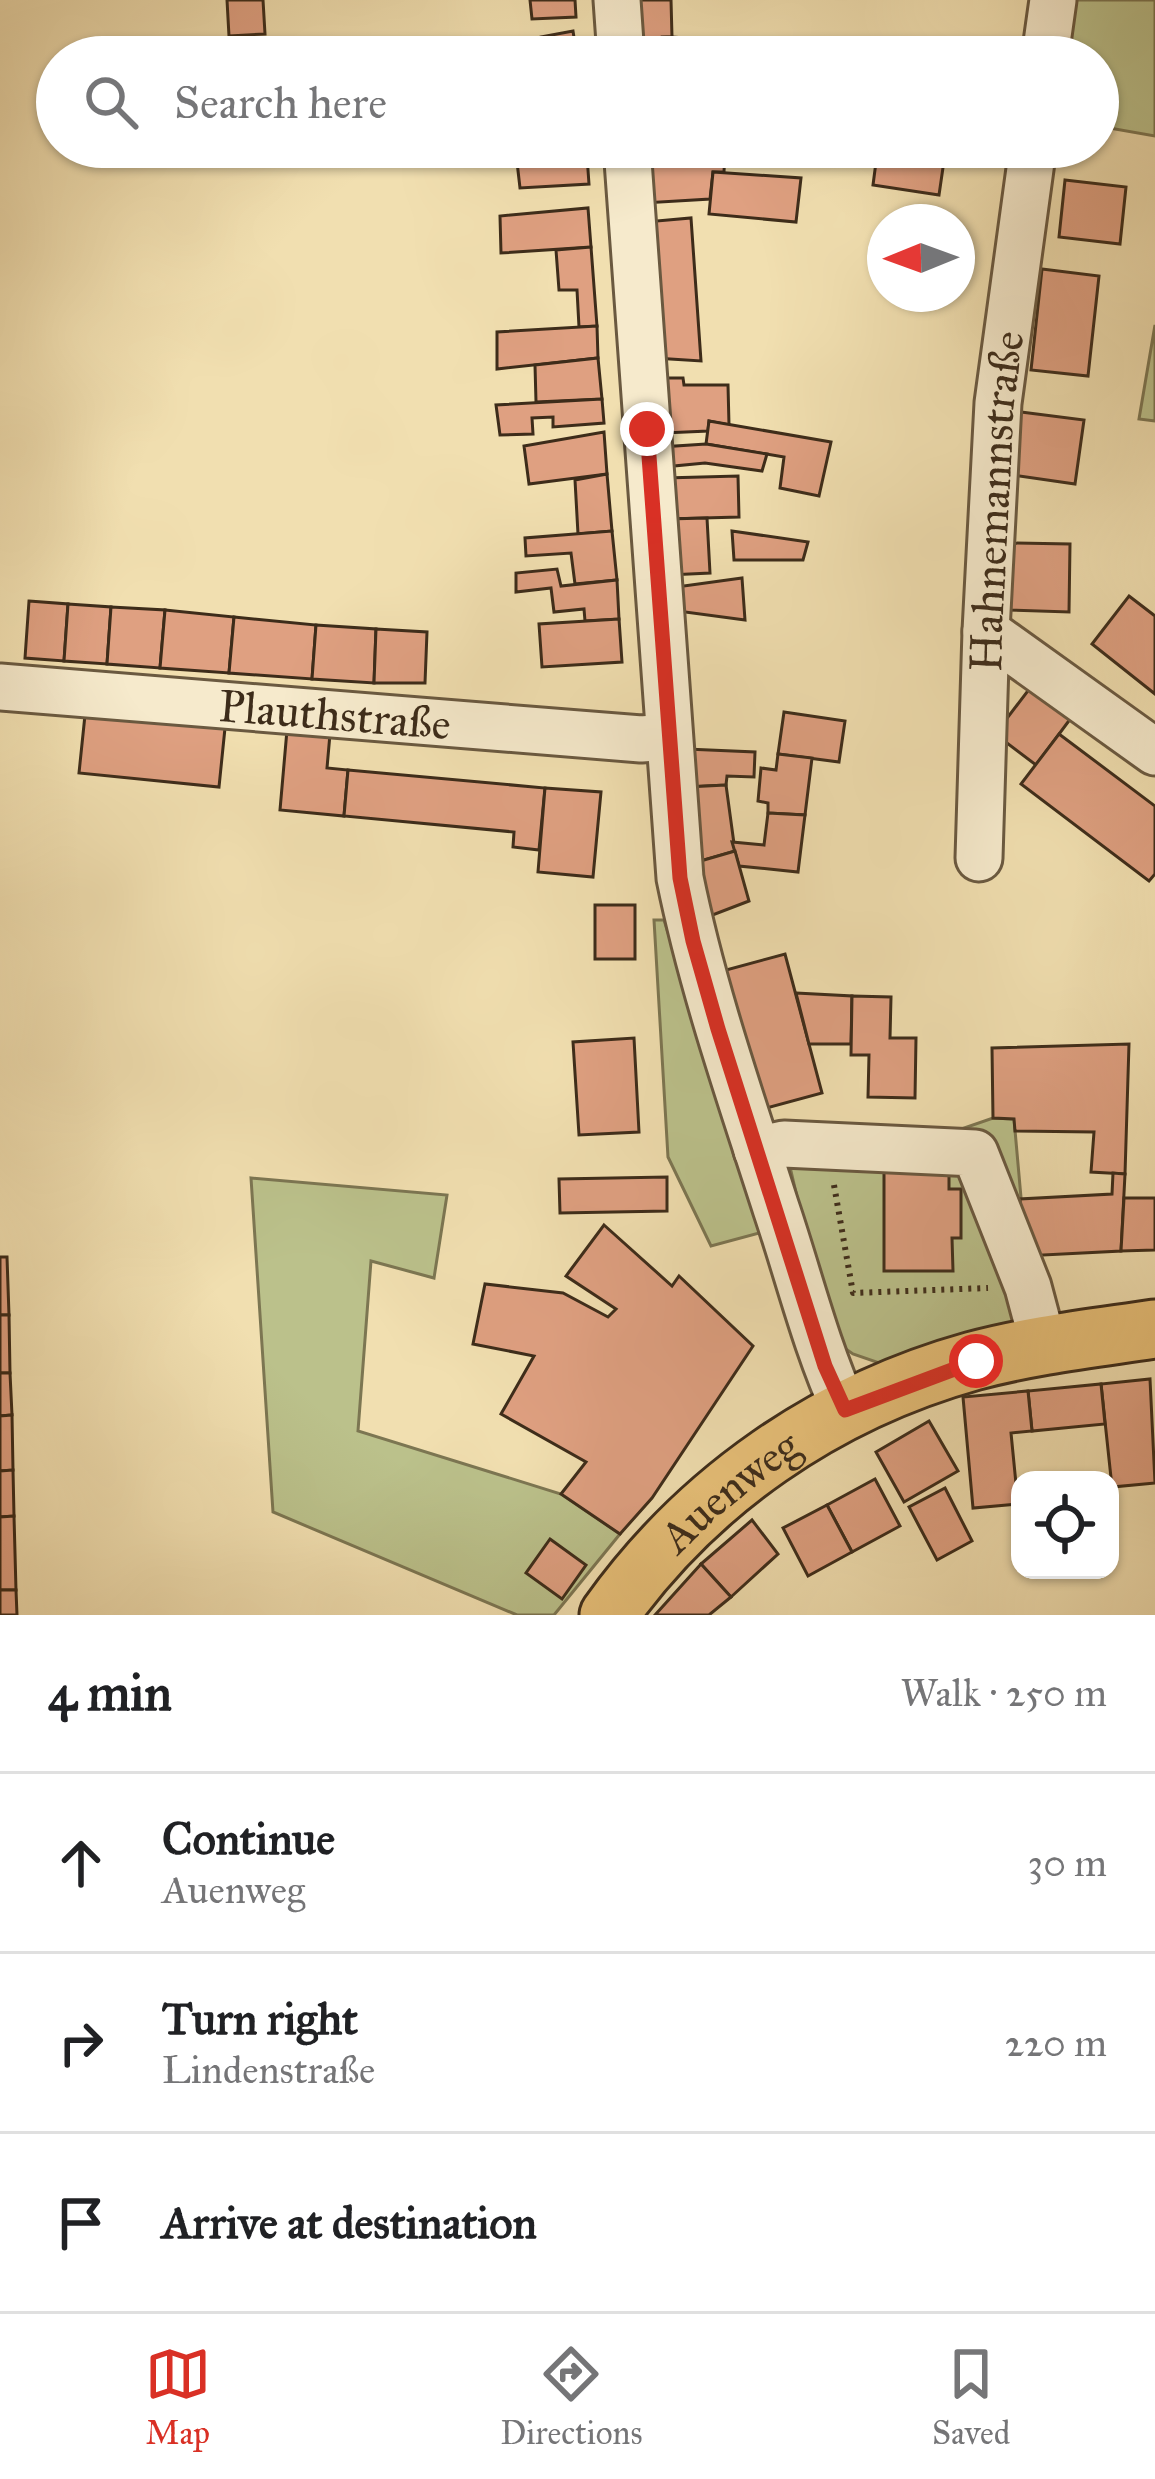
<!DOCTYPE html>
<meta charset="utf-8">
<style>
body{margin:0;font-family:"IM FELL Great Primer",serif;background:#f6f6f6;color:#202124}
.controls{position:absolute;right:36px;bottom:36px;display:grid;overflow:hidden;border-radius:24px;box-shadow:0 3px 9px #0004}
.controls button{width:108px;height:108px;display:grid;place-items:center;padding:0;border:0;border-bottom:3px solid #e0e0e0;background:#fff;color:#202124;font:60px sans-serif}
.compass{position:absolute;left:867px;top:204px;width:108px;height:108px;border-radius:50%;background:#fff;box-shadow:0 3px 9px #0004;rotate:269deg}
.stop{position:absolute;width:36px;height:36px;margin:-27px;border:9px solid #d93025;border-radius:50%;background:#fff}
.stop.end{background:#d93025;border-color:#fff;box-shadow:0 3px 12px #0008}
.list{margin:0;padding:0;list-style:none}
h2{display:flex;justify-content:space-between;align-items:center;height:156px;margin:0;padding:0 48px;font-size:51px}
h2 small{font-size:39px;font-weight:400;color:#757577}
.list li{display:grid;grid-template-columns:78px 1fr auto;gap:36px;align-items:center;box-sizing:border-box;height:180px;padding:0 48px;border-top:3px solid #e0e0e0}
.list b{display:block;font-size:45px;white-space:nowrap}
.list p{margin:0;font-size:39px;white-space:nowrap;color:#757577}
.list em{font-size:39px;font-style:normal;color:#757577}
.icon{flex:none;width:66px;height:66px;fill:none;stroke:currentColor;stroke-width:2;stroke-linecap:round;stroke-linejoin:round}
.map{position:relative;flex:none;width:1155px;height:1615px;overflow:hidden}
.search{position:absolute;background:#fff;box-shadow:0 3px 9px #0004;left:36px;right:36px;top:36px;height:132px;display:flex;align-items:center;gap:30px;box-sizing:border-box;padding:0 42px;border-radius:66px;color:#757577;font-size:45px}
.sheet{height:696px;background:#fff}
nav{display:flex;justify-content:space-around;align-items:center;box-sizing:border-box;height:168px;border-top:3px solid #e0e0e0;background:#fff;font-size:33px;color:#757577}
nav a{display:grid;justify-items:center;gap:6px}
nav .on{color:#d93025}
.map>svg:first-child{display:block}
</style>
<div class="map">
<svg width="1155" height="1615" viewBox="0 0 1155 1615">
<rect width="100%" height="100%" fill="#f1dfb0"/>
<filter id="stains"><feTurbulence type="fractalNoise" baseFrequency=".00167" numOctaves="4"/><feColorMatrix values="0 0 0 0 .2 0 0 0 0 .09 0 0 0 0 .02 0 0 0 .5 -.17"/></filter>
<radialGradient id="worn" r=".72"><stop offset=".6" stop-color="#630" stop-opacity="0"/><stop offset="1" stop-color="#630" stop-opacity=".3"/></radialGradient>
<!-- green -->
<g fill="#bbc18b" stroke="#7c7652" stroke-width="3">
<polygon points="1066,0 1155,0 1155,136 1098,126 1098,57 1059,57"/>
<polygon points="1155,325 1155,421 1139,419"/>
<polygon points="654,920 664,920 763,1232 711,1246 668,1157"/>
<polygon points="993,1118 1014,1119 1032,1321 882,1364 853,1354 830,1338 780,1124 947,1134"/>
<polygon points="251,1178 447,1195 434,1278 371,1261 358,1431 561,1494 620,1534 554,1615 517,1615 273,1512"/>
</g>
<!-- building -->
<g fill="#dfa081" stroke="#3d2c1a" stroke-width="3">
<polygon points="227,0 263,0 265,34 229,36"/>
<polygon points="530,0 575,0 576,17 532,19"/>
<polygon points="629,0 671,0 672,37 632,39"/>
<polygon points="573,31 577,57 543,57 541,37"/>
<polygon points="662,37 672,37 764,44 762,57 659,57"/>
<polygon points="533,49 534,57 442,57 442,51"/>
<polygon points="499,147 586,147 587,156 500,163"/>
<polygon points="878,147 946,147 939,195 873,185"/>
<polygon points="725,150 724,172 713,172 710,199 644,203 640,152"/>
<polygon points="587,156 589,184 520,188 517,162"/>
<polygon points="713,172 801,178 796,222 709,214"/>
<polygon points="1065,180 1126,187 1120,244 1059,237"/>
<polygon points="588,208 591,247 501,253 500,216"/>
<polygon points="691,218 701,361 655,358 645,222"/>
<polygon points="591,247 597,326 579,327 577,290 559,290 556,250"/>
<polygon points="1042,269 1099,276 1088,376 1031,370"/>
<polygon points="597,326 598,358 497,369 497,332"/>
<polygon points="598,358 602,399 536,402 535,365"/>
<polygon points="657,378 683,378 684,385 728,385 729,425 709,421 708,431 664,433"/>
<polygon points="602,399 604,423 553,427 553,417 532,418 533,434 500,435 496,405"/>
<polygon points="1021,412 1084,420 1075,484 1013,475"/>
<polygon points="709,421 831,442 819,496 780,488 784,457 706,444"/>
<polygon points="604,432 607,474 529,484 524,446"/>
<polygon points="706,444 767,454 762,471 705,463 663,467 661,447"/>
<polygon points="607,474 612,531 578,534 575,480"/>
<polygon points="738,476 739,517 667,519 665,478"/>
<polygon points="707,518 710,573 669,575 667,519"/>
<polygon points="612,531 617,580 575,584 571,553 526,556 525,538"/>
<polygon points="732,531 808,542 803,560 734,560"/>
<polygon points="1010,543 1070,544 1069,612 1008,610"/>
<polygon points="557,569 561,586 617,580 619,619 585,621 584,609 554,612 551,588 516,592 516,573"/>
<polygon points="742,578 745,620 670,610 669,588"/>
<polygon points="1129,596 1155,616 1155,694 1092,644"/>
<polygon points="29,601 68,604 64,661 25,658"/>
<polygon points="68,604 111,607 107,664 64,661"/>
<polygon points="111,607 165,610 160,668 107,664"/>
<polygon points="165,610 234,617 229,673 160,668"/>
<polygon points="234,617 316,625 312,679 229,673"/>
<polygon points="619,619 622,662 542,667 539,624"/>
<polygon points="316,625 376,629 374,683 312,679"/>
<polygon points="376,629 427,632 425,683 374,683"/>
<polygon points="1030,688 1071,718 1036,765 995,734"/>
<polygon points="784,712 845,721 839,762 778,754"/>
<polygon points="85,715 225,728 219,787 79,773"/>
<polygon points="287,730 330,734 327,768 348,770 344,816 280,810"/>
<polygon points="1059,734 1155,806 1155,874 1149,881 1021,784"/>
<polygon points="686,749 755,752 754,777 727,776 726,785 687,787"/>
<polygon points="778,754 812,758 805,815 768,813 768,803 758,801 761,768 776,770"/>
<polygon points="348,770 545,788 539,850 513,847 514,832 344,816"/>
<polygon points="726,785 735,851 697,862 687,787"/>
<polygon points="545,788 601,792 593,877 538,872"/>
<polygon points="768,813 805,815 798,872 739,866 732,842 764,845"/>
<polygon points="735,851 749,901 710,916 697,862"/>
<rect x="595" y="905" width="40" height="54"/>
<polygon points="785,954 822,1093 763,1109 726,970"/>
<polygon points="796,993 852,996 851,1044 809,1044"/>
<polygon points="852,996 891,997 890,1038 916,1038 915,1098 868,1097 869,1055 851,1055"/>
<polygon points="634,1038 639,1132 579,1135 573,1042"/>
<polygon points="1129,1044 1125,1174 1091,1172 1094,1132 1015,1131 1014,1119 993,1118 992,1048"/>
<polygon points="884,1165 949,1165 949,1189 961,1189 961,1238 952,1238 953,1271 884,1271"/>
<polygon points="1113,1173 1125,1174 1121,1251 1024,1256 1020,1199 1112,1194"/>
<polygon points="667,1177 667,1211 560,1213 559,1179"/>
<polygon points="1124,1198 1155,1198 1155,1250 1121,1251"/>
<polygon points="604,1225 672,1286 679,1276 753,1346 652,1498 620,1534 561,1494 586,1462 501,1414 534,1356 473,1344 485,1284 563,1293 608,1317 616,1309 566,1276"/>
<polygon points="0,1257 7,1257 9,1315 0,1315"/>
<polygon points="0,1315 9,1315 10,1373 0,1373"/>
<polygon points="0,1373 10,1373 12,1415 0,1416"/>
<polygon points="1150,1379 1155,1483 1112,1487 1101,1384"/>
<polygon points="1101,1384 1105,1424 1032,1431 1028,1391"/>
<polygon points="1028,1391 1032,1431 1011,1433 1018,1504 973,1508 963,1397"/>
<polygon points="12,1415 13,1470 0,1471 0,1416"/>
<polygon points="929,1421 958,1471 904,1502 876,1452"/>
<polygon points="13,1470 14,1516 0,1517 0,1471"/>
<polygon points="875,1479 900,1526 852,1552 827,1505"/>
<polygon points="945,1488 972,1541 937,1560 909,1507"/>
<polygon points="827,1505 852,1552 808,1576 783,1528"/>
<polygon points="14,1516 16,1590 0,1590 0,1517"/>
<polygon points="752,1520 778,1554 731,1597 701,1564"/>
<polygon points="550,1539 586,1565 562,1599 526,1573"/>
<polygon points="701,1564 731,1597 709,1615 655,1615"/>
<polygon points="0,1590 16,1590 17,1615 0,1615"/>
</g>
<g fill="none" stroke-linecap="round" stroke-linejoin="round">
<defs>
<g id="minor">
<polyline points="617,0 621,57"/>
<polyline points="1045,57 1053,0"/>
<path d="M 627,147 L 680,878 C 703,991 741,1099 776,1208 C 799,1276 815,1344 845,1410"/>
<polyline points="986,631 1155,752"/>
<path id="s1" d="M 0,687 L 641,739 L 669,737"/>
<path id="s2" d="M 979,858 L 986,631 L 998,403 L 1033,147"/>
<polyline points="757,1150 784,1144 975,1153 1028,1287 1044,1347"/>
</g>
<g id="major">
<path id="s3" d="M 609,1615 C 698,1490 826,1402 973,1361 C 1032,1345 1095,1338 1155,1329"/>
</g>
</defs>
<!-- minor casing -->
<use href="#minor" stroke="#6a5940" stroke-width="51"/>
<!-- major casing -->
<use href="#major" stroke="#3d2c1a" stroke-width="63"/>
<!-- path -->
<polyline stroke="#3d2c1a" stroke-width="6" stroke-dasharray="3 6" stroke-linecap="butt" points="834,1185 853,1293 988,1288"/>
<!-- minor -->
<use href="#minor" stroke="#f6eacc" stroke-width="45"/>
<!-- major -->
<use href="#major" stroke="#e8c078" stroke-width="57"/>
</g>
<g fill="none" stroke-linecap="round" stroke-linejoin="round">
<!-- route -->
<polyline stroke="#d93025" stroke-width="15" points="647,429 680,878 693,941 718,1029 825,1366 845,1410 976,1361"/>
</g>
<g text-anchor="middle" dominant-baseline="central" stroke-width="12" stroke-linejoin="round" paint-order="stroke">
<!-- street labels -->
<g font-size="45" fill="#3d2c1a" stroke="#f6eacc">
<text stroke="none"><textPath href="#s2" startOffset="357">Hahnemannstraße</textPath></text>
<text stroke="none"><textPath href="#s1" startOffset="336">Plauthstraße</textPath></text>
<text stroke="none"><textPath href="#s3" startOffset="174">Auenweg</textPath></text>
</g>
</g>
<rect width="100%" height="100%" filter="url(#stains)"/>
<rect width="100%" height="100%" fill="url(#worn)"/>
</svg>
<div class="controls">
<button><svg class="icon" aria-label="locate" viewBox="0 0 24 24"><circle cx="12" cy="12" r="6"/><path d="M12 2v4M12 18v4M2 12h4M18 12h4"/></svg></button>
</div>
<svg class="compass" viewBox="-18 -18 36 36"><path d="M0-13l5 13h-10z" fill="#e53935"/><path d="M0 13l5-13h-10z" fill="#757577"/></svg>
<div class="stop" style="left:976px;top:1361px"></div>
<div class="stop end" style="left:647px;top:429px"></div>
<div class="search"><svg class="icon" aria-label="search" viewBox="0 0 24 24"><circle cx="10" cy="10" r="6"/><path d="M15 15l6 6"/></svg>Search here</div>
</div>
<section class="sheet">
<h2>4 min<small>Walk · 250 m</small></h2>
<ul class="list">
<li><svg class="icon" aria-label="ahead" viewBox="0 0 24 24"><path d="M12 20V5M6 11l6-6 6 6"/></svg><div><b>Continue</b><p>Auenweg</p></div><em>30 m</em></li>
<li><svg class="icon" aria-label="right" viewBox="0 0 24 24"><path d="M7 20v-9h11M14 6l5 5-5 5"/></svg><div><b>Turn right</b><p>Lindenstraße</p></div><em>220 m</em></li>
<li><svg class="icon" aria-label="arrive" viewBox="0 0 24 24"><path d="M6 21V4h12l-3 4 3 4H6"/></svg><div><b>Arrive at destination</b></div></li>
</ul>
</section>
<nav>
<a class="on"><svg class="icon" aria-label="map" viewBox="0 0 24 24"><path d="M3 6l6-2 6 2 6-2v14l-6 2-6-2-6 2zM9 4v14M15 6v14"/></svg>Map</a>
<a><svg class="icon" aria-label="directions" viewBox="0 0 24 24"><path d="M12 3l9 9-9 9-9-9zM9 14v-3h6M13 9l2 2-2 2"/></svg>Directions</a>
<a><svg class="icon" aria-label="saved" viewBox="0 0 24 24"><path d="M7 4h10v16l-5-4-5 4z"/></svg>Saved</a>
</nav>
